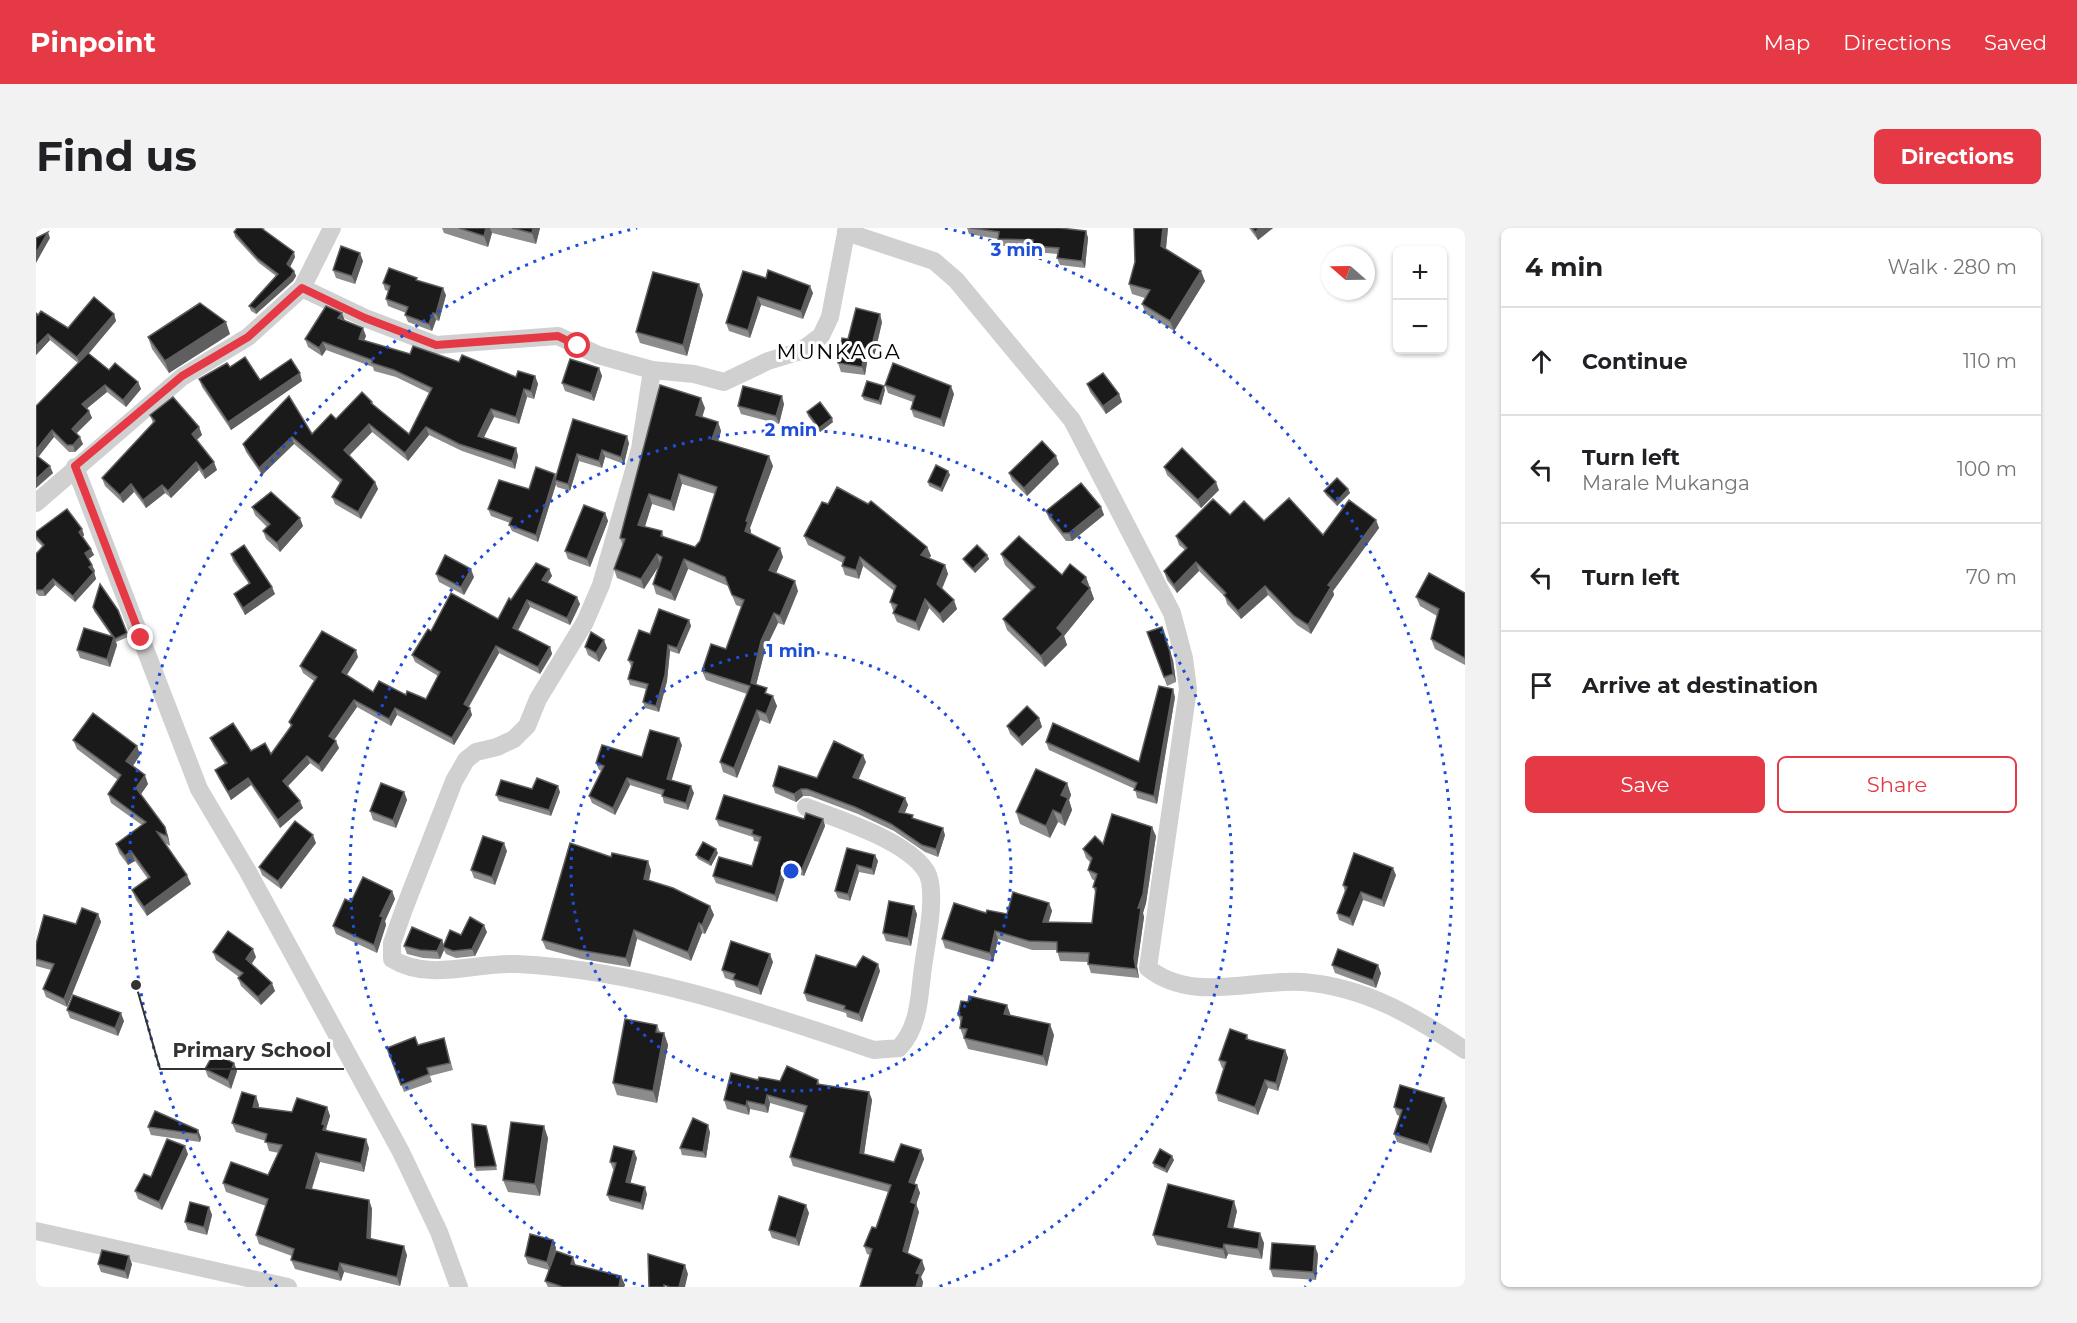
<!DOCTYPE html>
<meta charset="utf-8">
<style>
body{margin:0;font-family:Montserrat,sans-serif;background:#f2f2f2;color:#202124}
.controls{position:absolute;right:18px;top:18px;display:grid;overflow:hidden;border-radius:9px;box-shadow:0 2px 4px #0004}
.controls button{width:54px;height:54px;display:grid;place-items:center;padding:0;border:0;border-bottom:2px solid #e0e0e0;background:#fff;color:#202124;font:30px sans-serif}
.compass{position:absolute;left:1285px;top:18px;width:54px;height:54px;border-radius:50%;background:#fff;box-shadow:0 2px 4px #0004;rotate:290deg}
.stop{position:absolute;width:18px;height:18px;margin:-14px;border:4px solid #e63946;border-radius:50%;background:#fff}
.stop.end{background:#e63946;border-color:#fff;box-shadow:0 2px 6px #0008}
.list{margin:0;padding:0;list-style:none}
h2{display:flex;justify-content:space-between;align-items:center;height:78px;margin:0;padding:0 24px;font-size:26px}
h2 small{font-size:20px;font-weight:400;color:#757577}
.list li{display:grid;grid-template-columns:39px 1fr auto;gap:18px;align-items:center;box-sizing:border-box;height:108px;padding:0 24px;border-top:2px solid #e0e0e0}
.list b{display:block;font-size:22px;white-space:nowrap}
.list p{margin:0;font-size:20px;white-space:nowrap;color:#757577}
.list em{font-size:20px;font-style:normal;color:#757577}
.actions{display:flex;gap:12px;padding:18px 24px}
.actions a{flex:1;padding:14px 0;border:2px solid #e63946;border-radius:9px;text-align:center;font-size:21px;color:#e63946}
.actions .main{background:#e63946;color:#fff}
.icon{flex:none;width:33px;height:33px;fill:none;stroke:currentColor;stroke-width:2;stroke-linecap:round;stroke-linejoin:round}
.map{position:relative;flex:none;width:1429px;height:1059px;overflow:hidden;border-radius:9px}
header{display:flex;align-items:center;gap:36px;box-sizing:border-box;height:84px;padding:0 30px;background:#e63946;color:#fff}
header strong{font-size:28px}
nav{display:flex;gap:33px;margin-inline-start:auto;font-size:21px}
.intro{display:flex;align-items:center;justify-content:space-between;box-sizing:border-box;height:144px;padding:0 36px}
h1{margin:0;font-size:42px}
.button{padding:15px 27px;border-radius:9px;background:#e63946;color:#fff;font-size:21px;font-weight:700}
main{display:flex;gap:36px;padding:0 36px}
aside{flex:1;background:#fff;border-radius:9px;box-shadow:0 2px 4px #0004}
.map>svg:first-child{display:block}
</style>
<header>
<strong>Pinpoint</strong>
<nav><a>Map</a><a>Directions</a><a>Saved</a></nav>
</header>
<div class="intro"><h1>Find us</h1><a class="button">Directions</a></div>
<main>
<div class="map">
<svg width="1429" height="1059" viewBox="0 0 1429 1059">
<rect width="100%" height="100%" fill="#fff"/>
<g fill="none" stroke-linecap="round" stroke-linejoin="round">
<!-- street -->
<g stroke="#d0d0d0" stroke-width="18">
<path d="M 810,4 L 898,33 L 920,52 L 1036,192 L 1136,385 L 1148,430 L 1152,461 L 1112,740 C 1155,775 1215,751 1267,754 C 1329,759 1378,788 1429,822"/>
<polyline points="266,60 329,90 400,117 522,108 562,127 616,142 658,146 688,154 732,133 765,123 785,108 794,89 811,0"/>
<path d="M 616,142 L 604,221 L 565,357 L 549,394 L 502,471 L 491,498 L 478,511 L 461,519 L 440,524 L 430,532 L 418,553 L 368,681 L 356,715 L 356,731 C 394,754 439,734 481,736 C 604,742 722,783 838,822 L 863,820 C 884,798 883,767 887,739 C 890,717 902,661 890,643 C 871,613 803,591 770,579"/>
<polyline points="39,239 163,561 211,642 365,924 403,1004 423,1059"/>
<polyline points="0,275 146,149 212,109 266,60 296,0"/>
<polyline points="0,1003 252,1059"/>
</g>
</g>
<!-- wall -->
<g fill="#8c8c8c" fill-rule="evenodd">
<polygon points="229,0 227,2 259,29 254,39 258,43 260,48 257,53 220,86 215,83 213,78 240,48 223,35 199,9 198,4"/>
<polygon points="406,0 504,0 500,16 456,5 452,19 408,5"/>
<polygon points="931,0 1024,0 1050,3 1052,10 1049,40 1024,37 1021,30 1022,26 999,24 997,18 965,18 962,11 933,6"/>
<polygon points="1098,0 1132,0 1130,21 1169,53 1138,103 1110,86 1106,76 1109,70 1096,66 1093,56 1099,34"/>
<polygon points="1213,0 1237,0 1222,12"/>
<polygon points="327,33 319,56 300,50 297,42"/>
<polygon points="381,50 381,53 410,67 403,93 400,92 396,103 372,94 369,87 370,85 352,78 350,71 352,63 349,62 347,55"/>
<polygon points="730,50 777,65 767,91 725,77 714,110 693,103 690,95"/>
<polygon points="663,56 667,67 651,128 604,115 600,104"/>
<polygon points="0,85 2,87 32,100 78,86 80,93 52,126 73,142 102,154 105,161 90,179 71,164 51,180 53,183 56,190 40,205 47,216 39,224 33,224 18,209 2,229 17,245 0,260 0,178 42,135 14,112 0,127"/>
<polygon points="308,93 330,108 328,112 374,126 423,134 480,149 499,148 502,156 498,171 491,169 483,196 458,189 448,209 480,220 482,228 479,241 426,223 393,207 372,233 336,204 313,227 339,254 342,261 325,291 299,276 296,269 304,255 258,216 226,247 210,224 207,216 276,206 300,191 336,174 338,178 373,206 393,165 360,149 338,143 337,139 290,122 286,128 272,119 269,111"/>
<polygon points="846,94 838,129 832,128 829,147 805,144 802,135 812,111"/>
<polygon points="194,106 133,145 116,121 112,109"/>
<polygon points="194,139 224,152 266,153 195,202 166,159 163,151"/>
<polygon points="563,140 566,148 558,173 529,163 526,155"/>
<polygon points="1051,156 1083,166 1086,174 1070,186 1054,164"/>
<polygon points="849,157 918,166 908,199 878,189 875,181 877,174 852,165"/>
<polygon points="849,162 845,177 828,172 826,168"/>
<polygon points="748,176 743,196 705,186 702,178"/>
<path d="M 669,180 L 666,189 L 682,194 L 685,203 L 682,213 L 737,238 L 714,300 L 715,303 L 715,305 L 747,329 L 740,345 L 762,363 L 748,397 L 742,395 L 729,422 L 720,457 L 733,467 L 741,478 L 734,496 L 724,492 L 701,550 L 687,544 L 684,534 L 711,466 L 670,452 L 666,443 L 690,421 L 706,379 L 700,377 L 692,358 L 652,341 L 639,373 L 620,366 L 617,356 L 623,338 L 608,361 L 581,350 L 578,341 L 587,318 L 584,310 ZM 646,256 L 679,266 L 664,313 L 659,319 L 628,310 L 626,303 L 609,299 L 616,276 L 638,283 Z"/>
<polygon points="771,184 797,194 784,204 772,188"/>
<polygon points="114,187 163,199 166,207 161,212 181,242 169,251 163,242 135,270 129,265 110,280 98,264 87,275 69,258 66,250 117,195"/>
<polygon points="537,191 593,215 588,236 569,229 566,240 543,233 534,263 521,259 520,256 502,314 476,303 473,297 474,295 455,288 452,281 520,249"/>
<polygon points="1023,236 991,268 976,253 973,245"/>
<polygon points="1128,239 1183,262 1165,280 1131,247"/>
<polygon points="912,243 914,247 906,264 893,258 892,254"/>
<polygon points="1312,261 1314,265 1301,278 1290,267 1288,263"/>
<polygon points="216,279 267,298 244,324 230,311 227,303 231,299 219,287"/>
<polygon points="1065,279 1068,287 1036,313 1030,313 1013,291 1010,283"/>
<polygon points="569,285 572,293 554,339 532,331 529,323"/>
<polygon points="1194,287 1228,293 1287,307 1340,292 1343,300 1297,363 1298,367 1275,406 1261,397 1232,367 1205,391 1191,376 1189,369 1163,343 1141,365 1131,352 1128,343 1149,322 1143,317 1140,308"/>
<polygon points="46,301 48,307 47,309 58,327 52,331 59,343 58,344 60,351 39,374 19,357 9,368 3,368 0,365 0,326 7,319 0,312 0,304"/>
<polygon points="768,308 891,319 895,328 893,330 909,337 912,346 906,361 921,381 907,395 893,380 883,403 861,394 857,385 858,383 857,382 854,374 858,363 827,338 823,351 809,347 806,338 807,335 772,317"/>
<polygon points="195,326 239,366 209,387 201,373 198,366 213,356 197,333"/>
<polygon points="965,326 1026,347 1050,349 1058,371 1028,408 1031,417 1009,439 971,402 967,391 995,363 969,337"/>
<polygon points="951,327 953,331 939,345 929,335 927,331"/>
<polygon points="513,341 516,348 511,355 544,376 534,397 494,379 482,403 514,419 516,426 504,446 463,425 433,479 436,487 418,517 361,487 355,498 321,479 298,512 303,520 286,544 274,535 252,558 267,580 244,600 215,557 195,572 182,549 179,542 189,536 177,517 174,510 215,523 235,526 255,499 253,494 278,453 267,445 264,438 322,429 311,447 337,464 370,467 390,471 402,448 379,434 376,427 395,403 462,391 475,372"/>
<polygon points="400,346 438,349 428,367 403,354"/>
<polygon points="1429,365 1429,437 1399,421 1395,411 1401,388 1384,378 1380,369"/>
<polygon points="57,379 82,382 92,409 80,414 81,417 74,439 44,430 41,422 76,409 58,383"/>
<polygon points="653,392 655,398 643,426 634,423 631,453 623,484 609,480 607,474 610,461 594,457 592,451 595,438 592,432 614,406"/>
<polygon points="1111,404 1137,432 1140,454 1131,458"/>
<polygon points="549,419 571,420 563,434 552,427"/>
<polygon points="1139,469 1121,576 1101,570 1099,561 1013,522 1010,514 1103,534"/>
<polygon points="1003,490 1006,499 986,518 974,506 971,498"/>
<polygon points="37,512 101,518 104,527 97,538 112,556 105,566 132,608 134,618 129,615 155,656 111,688 100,672 96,662 112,651 99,633 92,637 83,625 80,616 106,597 75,575 72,566 82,552 41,521"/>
<polygon points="646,517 635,552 658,565 652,582 628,575 626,567 594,557 579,587 556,575 553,568 566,543 563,542 560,535 606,529"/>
<polygon points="830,534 822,551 869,570 872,577 868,585 909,607 902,629 889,624 858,603 822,586 774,568 767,568 760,574 739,565 737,558 781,550"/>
<polygon points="1031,555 1035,567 1033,572 1036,582 1029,598 1022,594 1014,610 984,596 980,584"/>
<polygon points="496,561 524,564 515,588 463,573 460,567"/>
<polygon points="368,564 371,572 360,600 337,592 334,583"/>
<polygon points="680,591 787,591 789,598 768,648 751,643 741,674 680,655 677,648 716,638 724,614 718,613 717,609 683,598"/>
<polygon points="1120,608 1110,675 1107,685 1108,689 1101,738 1103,750 1055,745 1052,736 1052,734 1024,733 1021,722 996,722 962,711 957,734 909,720 906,711 950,685 971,686 1013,675 1016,683 1012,694 1056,695 1060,666 1057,659 1059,653 1056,651 1052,642 1055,635 1050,630 1047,621 1067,616"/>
<polygon points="280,615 245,661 226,647 223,639"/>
<polygon points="811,620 842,633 838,647 823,644 814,673 802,670 799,663"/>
<polygon points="471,623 459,657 438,650 435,642"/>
<polygon points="682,625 675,638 662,631 660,627"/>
<polygon points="575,629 615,642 613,653 674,678 678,687 669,706 666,705 655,733 601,711 594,739 546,731 510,721 506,712"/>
<polygon points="1360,647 1348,679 1327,672 1317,698 1303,692 1301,685 1309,664 1307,657"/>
<polygon points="356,663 359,671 349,693 350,697 341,725 300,706 297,698"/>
<polygon points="62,686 65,694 31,779 10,769 7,761 15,742 0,738 0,716"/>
<polygon points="881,686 875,718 850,713 847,705"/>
<polygon points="451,704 439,728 420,730 410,726 408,722 404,731 387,730 371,726 368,718 406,712 408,718 425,707"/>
<polygon points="177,724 220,729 216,736 239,763 225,777 205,758 202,750 203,749 180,732"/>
<polygon points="737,734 725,767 700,759 698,753 689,750 686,742"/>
<polygon points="1296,737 1345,745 1340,760 1299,745"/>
<polygon points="820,739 844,743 826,794 811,789 810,785 771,773 768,765"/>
<polygon points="31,782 88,793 82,808 34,790"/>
<polygon points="922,787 975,788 1018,807 1011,838 932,821 924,800 925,796"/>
<polygon points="621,797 624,804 628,805 632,817 621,875 581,867 577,855"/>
<polygon points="1211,807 1213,812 1249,822 1252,830 1242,863 1232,860 1222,887 1182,873 1180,865 1188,841 1186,840 1183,832"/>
<polygon points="408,810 417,842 394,848 396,854 368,864 351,820 382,817"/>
<polygon points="198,835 201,843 195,861 172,849 169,841"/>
<polygon points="722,852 744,853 782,852 784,857 833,864 836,872 828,926 858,934 885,922 888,931 878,956 881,957 884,965 880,976 883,984 872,1025 889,1041 885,1049 887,1054 886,1059 824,1059 834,1027 831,1026 828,1018 840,1000 852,964 757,938 754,929 769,885 734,875 732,885 714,881 713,887 691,881 688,872"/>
<polygon points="223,877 223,880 256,884 291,879 294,888 290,901 291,902 333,920 328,944 284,934 276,961 333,972 336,981 335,1010 371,1027 364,1058 308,1044 305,1053 259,1041 255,1032 256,1028 223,1016 220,1007 230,978 190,964 187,955 232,947 243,925 233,923 230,913 200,904 196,895"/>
<polygon points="1411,878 1395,925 1361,914 1358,906 1364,888 1361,887 1358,879"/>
<polygon points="450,898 461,942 440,943 439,939"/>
<polygon points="112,899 162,902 165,910 164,914 115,907"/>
<polygon points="674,904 670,930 646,927 644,920"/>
<polygon points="512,910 504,968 472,964 467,952"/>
<polygon points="152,926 126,982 102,971 99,963 115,949"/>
<polygon points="601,930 594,955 611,966 607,982 574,973 571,967 578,941 577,941 574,934"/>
<polygon points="1138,932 1131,945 1118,939 1117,935"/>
<polygon points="173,979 176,987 171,1007 152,1002 149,994"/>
<polygon points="1201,983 1197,1000 1228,1015 1226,1031 1192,1026 1190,1031 1121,1017 1117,1007"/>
<polygon points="773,985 763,1018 736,1010 733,1002"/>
<polygon points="517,1012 520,1020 518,1029 540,1037 585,1048 589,1057 588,1059 512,1059 509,1053 513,1042 492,1036 489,1028"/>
<polygon points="1282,1026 1280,1052 1237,1049 1234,1041"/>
<polygon points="62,1036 96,1036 92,1051 65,1044"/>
</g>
<!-- shaded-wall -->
<g fill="#5f5f5f">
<polygon points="450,0 454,0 456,5 452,19 448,8"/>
<polygon points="497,0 504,0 500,16 496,5"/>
<polygon points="1127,0 1132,0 1129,29 1125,18"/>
<polygon points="1224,0 1237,0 1222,12 1219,4"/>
<polygon points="1050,3 1052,10 1049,40 1046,33"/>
<polygon points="12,4 14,10 0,35 0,25"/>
<polygon points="258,24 259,29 253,41 251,36"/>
<polygon points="324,25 327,33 319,56 316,48"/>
<polygon points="258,43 260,48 257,53 220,86 219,81"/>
<polygon points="1165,43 1169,53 1138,103 1134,93"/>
<polygon points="663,56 667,67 651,128 647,117"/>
<polygon points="774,58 777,65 767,91 765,83"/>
<polygon points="407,60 410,67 403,93 400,86"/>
<polygon points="722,69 725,77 714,110 712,102"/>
<polygon points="306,85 309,93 302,90"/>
<polygon points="397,85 400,92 396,103 393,96"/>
<polygon points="78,86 80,93 44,136 41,129"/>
<polygon points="844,86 846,94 838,129 835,121"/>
<polygon points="190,94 194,106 133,145 129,133"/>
<polygon points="327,100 330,108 326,118 323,111"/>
<polygon points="12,106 14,112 0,127 0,118"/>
<polygon points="287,114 290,122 286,128 283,120"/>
<polygon points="829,120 832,128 829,147 826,139"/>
<polygon points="563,140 566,148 558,173 555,165"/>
<polygon points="264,145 266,153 195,202 192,194"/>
<polygon points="499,148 502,156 498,171 495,163"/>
<polygon points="102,154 105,161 90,179 87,172"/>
<polygon points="69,157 71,164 48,183 46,176"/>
<polygon points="848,158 849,162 845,177 843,173"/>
<polygon points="915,158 918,166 908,199 905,191"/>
<polygon points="488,161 491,169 483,196 480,189"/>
<polygon points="1083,166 1086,174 1070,186 1067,178"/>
<polygon points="746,168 748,176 743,196 740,188"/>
<polygon points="665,170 669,180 664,196 660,187"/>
<polygon points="455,181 458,189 445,215 442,208"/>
<polygon points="53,183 56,190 38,208 36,201"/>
<polygon points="796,190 797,194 784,204 783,200"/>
<polygon points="682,194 685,203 680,221 676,211"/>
<polygon points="333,196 336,204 311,230 308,222"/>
<polygon points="163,199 166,207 159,213 156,206"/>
<polygon points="390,199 393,207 372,233 369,225"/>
<polygon points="16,202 18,209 0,232 0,222"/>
<polygon points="591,208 593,215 588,236 585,229"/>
<polygon points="44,209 47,216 39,224 37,217"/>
<polygon points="256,209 258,216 226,247 223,240"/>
<polygon points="480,220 482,228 479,241 476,233"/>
<polygon points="566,222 569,229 566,240 563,233"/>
<polygon points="541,226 543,233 534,263 532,256"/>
<polygon points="733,228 737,238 714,300 715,303 712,312 709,303 710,293"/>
<polygon points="1020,228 1023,236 991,268 988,260"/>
<polygon points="160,234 163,242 135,270 132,263"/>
<polygon points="178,234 181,242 169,251 167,243"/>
<polygon points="14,238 17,245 0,260 0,251"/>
<polygon points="912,243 914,247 906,264 905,260"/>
<polygon points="519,246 521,253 519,252 520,256 502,314 500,307"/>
<polygon points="643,246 646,256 638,283 635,273"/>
<polygon points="339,254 342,261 325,291 322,284"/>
<polygon points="1180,254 1183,262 1165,280 1162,272"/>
<polygon points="95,256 98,264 87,275 84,267"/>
<polygon points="126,257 129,265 110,280 107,272"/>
<polygon points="1312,261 1314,265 1301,278 1300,274"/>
<polygon points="613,266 616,276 606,307 602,297"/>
<polygon points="1065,279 1068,287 1036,313 1033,305"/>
<polygon points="569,285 572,293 554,339 551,331"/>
<polygon points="264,290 267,298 244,324 241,315"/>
<polygon points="1340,292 1343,300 1297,363 1298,367 1275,406 1272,397 1292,357"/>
<polygon points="46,301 48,307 45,310 43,304"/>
<polygon points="891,319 895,328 888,336 885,327"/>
<polygon points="744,320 747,329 737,352 733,342"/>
<polygon points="55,321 58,327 51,332 49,325"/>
<polygon points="621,326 624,336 608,361 605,351"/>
<polygon points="951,327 953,331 939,345 937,341"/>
<polygon points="824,329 827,338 823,351 820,342"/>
<polygon points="648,331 652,341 639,373 635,364"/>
<polygon points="1160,334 1163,343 1141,365 1138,357"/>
<polygon points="56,337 59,343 55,346 53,339"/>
<polygon points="909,337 912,346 904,365 901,356"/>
<polygon points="435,341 438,349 428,367 425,359"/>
<polygon points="513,341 516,348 508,360 506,352"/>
<polygon points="58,344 60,351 39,374 37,368"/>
<polygon points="1050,349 1058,371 1028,408 1031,417 1009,439 1005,428 1046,354"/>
<polygon points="17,351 19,357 9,368 7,362"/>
<polygon points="759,353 762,363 748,397 744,388"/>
<polygon points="1229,358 1232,367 1205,391 1202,383"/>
<polygon points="236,359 239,366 209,387 207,380"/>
<polygon points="541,369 544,376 534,397 531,390"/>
<polygon points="889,371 893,380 883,403 880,394"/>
<polygon points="491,372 494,379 479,407 477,400"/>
<polygon points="918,372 921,381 907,395 904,386"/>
<polygon points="738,385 742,395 729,422 718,465 715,455 725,413"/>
<polygon points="653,392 655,398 643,426 641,420"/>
<polygon points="1126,399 1137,432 1140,454 1137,446"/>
<polygon points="78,409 81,417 74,439 71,431"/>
<polygon points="568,412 571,420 563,434 560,425"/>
<polygon points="632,417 634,423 631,453 623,484 620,478"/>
<polygon points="460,418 463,425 430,483 428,476"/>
<polygon points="514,419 516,426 504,446 502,439"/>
<polygon points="320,422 322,429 308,451 306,444"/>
<polygon points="1137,461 1139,469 1121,576 1118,568"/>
<polygon points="737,468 741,478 734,496 730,486"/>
<polygon points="318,472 321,479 296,515 293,508"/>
<polygon points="359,480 361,487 355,498 353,491"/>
<polygon points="434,480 436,487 418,517 416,510"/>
<polygon points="721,482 724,492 701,550 698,540"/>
<polygon points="1003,490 1006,499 986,518 983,510"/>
<polygon points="643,510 646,517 634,558 631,551"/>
<polygon points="300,513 303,520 286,544 283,537"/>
<polygon points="101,518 104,527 94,542 90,533"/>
<polygon points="827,527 830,534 820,557 817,549"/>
<polygon points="271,528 274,535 250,560 247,553"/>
<polygon points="109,547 112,556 103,569 100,560"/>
<polygon points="212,550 215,557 195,572 192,564"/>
<polygon points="591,550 594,557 579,587 577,580"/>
<polygon points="1031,555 1035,567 1033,572 1036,582 1029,598 1025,586 1025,567"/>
<polygon points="522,558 524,564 515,588 513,582"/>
<polygon points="655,558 658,565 652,582 650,575"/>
<polygon points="765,561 767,568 760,574 758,566"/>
<polygon points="368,564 371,572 360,600 357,592"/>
<polygon points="869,570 872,577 866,592 863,584"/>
<polygon points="264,573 267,580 244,600 242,592"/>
<polygon points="1017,582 1022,594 1014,610 1010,598"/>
<polygon points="787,591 789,598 768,648 766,641"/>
<polygon points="129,599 132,608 134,618 131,608"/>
<polygon points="1116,599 1120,608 1110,675 1107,685 1108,689 1101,738 1103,750 1100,741 1098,730 1102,680"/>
<polygon points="907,600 909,607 902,629 900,621"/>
<polygon points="277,607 280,615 245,661 242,653"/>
<polygon points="468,615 471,623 459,657 456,649"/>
<polygon points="680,621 682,625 675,638 673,634"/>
<polygon points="95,623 99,633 92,637 89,628"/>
<polygon points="839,627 842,633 838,647 836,641"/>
<polygon points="612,633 615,642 611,660 608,651"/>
<polygon points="748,635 751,643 741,674 739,667"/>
<polygon points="821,637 823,644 814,673 812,666"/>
<polygon points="1357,640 1360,647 1348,679 1346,672"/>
<polygon points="151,647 155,656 111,688 108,679"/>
<polygon points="356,663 359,671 349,693 350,697 341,725 338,717 344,688"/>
<polygon points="1325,664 1327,672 1317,698 1314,690"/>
<polygon points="1013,675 1016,683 1010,703 1007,694"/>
<polygon points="674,678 678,687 669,706 666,697"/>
<polygon points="878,678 881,686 875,718 872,710"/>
<polygon points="62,686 65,694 31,779 28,771"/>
<polygon points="663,695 666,705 655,733 652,724"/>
<polygon points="448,697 451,704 439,728 436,721"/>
<polygon points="598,702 601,711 594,739 590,730"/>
<polygon points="959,703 962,711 957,734 954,725"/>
<polygon points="406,712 409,720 407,719 408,722 404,731 401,723"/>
<polygon points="217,721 220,729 213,739 210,731"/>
<polygon points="734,726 737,734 725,767 722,759"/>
<polygon points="842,736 844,743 826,794 823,786"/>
<polygon points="1342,737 1345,745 1340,760 1337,752"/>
<polygon points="236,755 239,763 225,777 222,769"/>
<polygon points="971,777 975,788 968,786"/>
<polygon points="85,785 88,793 82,808 79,800"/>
<polygon points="1014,796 1018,807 1011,838 1007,828"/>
<polygon points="628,805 632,817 621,875 617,863"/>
<polygon points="1249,822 1252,830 1242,863 1240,855"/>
<polygon points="198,835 201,843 195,861 192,852"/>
<polygon points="1229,852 1232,860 1222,887 1219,879"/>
<polygon points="833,864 836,872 827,933 824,925"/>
<polygon points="731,867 734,875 732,885 729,877"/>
<polygon points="220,868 223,877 220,888 217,879"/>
<polygon points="1408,870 1411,878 1395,925 1392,917"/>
<polygon points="711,873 714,881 713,887 710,878"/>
<polygon points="291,879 294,888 290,901 292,905 290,910 286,896"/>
<polygon points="672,897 674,904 670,930 667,924"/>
<polygon points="508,898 512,910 504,968 499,956"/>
<polygon points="162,902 165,910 164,914 161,906"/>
<polygon points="330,911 333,920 328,944 325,935"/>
<polygon points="149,918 152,926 126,982 123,974"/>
<polygon points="885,922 888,931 876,962 873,954"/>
<polygon points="598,923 601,930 593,961 590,954"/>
<polygon points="280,925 284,934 273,969 270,960"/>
<polygon points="1136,928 1138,932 1131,945 1129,941"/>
<polygon points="881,957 884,965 878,983 875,974"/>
<polygon points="609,959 611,966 607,982 605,975"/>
<polygon points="333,972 336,981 334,1018 331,1010"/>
<polygon points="1198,973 1201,983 1195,1009 1192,999"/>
<polygon points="880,976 883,984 870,1031 867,1023"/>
<polygon points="770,977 773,985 763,1018 760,1010"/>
<polygon points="173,979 176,987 171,1007 168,999"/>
<polygon points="1224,1005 1228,1015 1226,1031 1222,1021"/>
<polygon points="517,1012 520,1020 514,1042 511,1034"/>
<polygon points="1188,1016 1192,1026 1190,1031 1187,1021"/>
<polygon points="368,1018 371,1027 364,1058 361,1049"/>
<polygon points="1279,1018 1282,1026 1280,1052 1277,1044"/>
<polygon points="93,1028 96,1036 92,1051 89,1043"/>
<polygon points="537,1029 540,1038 535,1036"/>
<polygon points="886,1032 889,1041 885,1049 887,1054 886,1059 880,1059 880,1045"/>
<polygon points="304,1035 308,1044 305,1053 302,1044"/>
<polygon points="649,1037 652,1046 649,1059 643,1059"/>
<polygon points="585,1048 589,1057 588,1059 583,1059"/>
</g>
<!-- building -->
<g fill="#1a1a1a" stroke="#5f5f5f" stroke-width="1.5" fill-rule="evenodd">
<polygon points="201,0 225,0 258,24 251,36 258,43 255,48 219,81 213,78 242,46 221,30 198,4"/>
<polygon points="423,0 450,0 448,8"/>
<polygon points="476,0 497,0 496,5"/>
<polygon points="934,0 1024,0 1050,3 1046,33 1021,30 1023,20 997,18 997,12 962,11 963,4"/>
<polygon points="1098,0 1127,0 1125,18 1165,43 1134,93 1106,76 1114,62 1093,56 1099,34"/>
<polygon points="1216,0 1224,0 1219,4"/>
<polygon points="12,4 0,25 0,10"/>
<polygon points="305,18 324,25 316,48 297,42"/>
<polygon points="353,40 381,50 380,52 407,60 400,86 397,85 393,96 369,87 372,79 350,71 354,58 347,55"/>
<polygon points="732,42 774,58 765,83 722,69 712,102 690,95 707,43 730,50"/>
<polygon points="617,44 663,56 647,117 600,104"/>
<polygon points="58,69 78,86 41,129 12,106 0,118 0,85 2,87 5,83 32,100"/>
<polygon points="164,75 190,94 129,133 112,109"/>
<polygon points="290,78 306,85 302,90 327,100 323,111 374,126 377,118 423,134 426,127 480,149 482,143 499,148 495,163 488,161 480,189 455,181 442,208 480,220 476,233 423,216 390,199 369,225 333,196 308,222 339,254 322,284 296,269 306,252 256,209 223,240 207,216 253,168 276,206 295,186 300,191 326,164 336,174 335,175 373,206 396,160 358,142 336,135 336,132 287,114 283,120 269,111"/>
<polygon points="820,80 844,86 835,121 829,120 826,139 802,135 806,110 812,111"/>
<polygon points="52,125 73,142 79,135 102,154 87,172 69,157 46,176 53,183 36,201 44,209 37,217 31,217 16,202 0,222 0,178"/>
<polygon points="209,129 224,152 255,131 264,145 192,194 163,151 191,135 194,139"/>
<polygon points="534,131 563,140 555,165 526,155"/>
<polygon points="857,135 915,158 905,191 875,181 879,168 849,157"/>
<polygon points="1067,145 1083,166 1067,178 1051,156"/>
<polygon points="831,153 848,158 843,173 826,168"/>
<path d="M 624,157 L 665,170 L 660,187 L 682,194 L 676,211 L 733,228 L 710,293 L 712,294 L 709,303 L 744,320 L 733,342 L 759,353 L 744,388 L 738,385 L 725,413 L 715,455 L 731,460 L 729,465 L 737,468 L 730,486 L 721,482 L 698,540 L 684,534 L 714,458 L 666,443 L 675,416 L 690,421 L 708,372 L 696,367 L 689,349 L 648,331 L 635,364 L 617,356 L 626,329 L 621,326 L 605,351 L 578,341 L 589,311 L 584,310 ZM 643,246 L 681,259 L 664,313 L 659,319 L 625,308 L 626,303 L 602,297 L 613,266 L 635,273 Z"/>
<polygon points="707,158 746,168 740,188 702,178"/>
<polygon points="137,169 163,199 156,206 178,234 167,243 160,234 132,263 126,257 107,272 95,256 84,267 66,250 119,193 114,187"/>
<polygon points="784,174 796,190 783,200 771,184"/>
<polygon points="537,191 591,208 585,229 566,222 563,233 541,226 532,256 519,252"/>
<polygon points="1006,213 1020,228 988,260 973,245"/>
<polygon points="1146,220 1180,254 1162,272 1128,239"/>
<polygon points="0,227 14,238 0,251"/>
<polygon points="900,237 912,243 905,260 892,254"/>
<polygon points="500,239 519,246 500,307 473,297 476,290 452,281 463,252 493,261"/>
<polygon points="1301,250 1312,261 1300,274 1288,263"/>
<polygon points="1045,255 1065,279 1033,305 1027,305 1010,283"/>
<polygon points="801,259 832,276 835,273 891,319 885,327 909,337 901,356 918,372 904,386 889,371 880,394 857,385 861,377 854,374 860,358 824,329 820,342 806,338 809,329 768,308 786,274 792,276"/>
<polygon points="235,264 264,290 241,315 227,303 234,296 216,279"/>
<polygon points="1253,270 1287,307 1313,272 1340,292 1292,357 1295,359 1272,397 1258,388 1229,358 1202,383 1188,367 1190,365 1160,334 1138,357 1128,343 1151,320 1140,308 1177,271 1194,287 1208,273 1228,293"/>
<polygon points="548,277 569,285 551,331 529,323"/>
<polygon points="31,281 46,301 43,304 55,321 49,325 56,337 53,339 58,344 37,368 17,351 7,362 1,362 0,361 0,326 8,317 0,308 0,304"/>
<polygon points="983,308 1026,347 1034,336 1050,349 1046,354 1054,360 1021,400 1027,406 1005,428 967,391 999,359 965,326"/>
<polygon points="208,317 236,359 207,380 198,366 214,355 195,326"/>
<polygon points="941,317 951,327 937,341 927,331"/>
<polygon points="409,327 435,341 425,359 400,346"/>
<polygon points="500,335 513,341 506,352 541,369 531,390 491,372 477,400 514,419 502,439 460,418 428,476 434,480 416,510 359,480 353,491 318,472 293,508 300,513 283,537 271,528 247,553 264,573 242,592 212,550 192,564 179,542 191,535 174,510 197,495 215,523 229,515 235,526 256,497 253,494 281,449 264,438 286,403 320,422 306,444 337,464 343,453 370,467 371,463 390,471 404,444 376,427 392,401 395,403 415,365 462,391 473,370 475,372"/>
<polygon points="1393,345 1429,365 1429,430 1395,411 1403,381 1380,369"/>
<polygon points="64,356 82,382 91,405 79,411 57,379"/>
<polygon points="623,381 653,392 641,420 632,417 629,447 620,478 607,474 612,456 592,451 597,434 592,432 603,402 614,406"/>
<polygon points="1126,399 1134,424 1137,446 1128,449 1111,404"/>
<polygon points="48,400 78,409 71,431 41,422"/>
<polygon points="555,404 568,412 560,425 549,419"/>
<polygon points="1123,458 1137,461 1118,568 1098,562 1101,555 1010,514 1017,495 1103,534"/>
<polygon points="991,478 1003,490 983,510 971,498"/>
<polygon points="57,485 101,518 90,533 109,547 100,560 129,599 131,608 121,604 151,647 108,679 96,662 114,649 95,623 89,628 80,616 110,594 72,566 85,547 37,512"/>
<polygon points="614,502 643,510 631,551 655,558 650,575 626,568 628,562 591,550 577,580 553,568 568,538 560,535 566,517 606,529"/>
<polygon points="798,513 827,527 817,549 869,570 863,584 877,587 876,590 907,600 900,621 886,617 855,596 819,579 771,561 765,561 758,566 737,558 743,538 781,550"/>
<polygon points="1000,541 1031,555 1025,567 1032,570 1025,586 1017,582 1010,598 980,584"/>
<polygon points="501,550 522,558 513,582 460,567 465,552 496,561"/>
<polygon points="345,555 368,564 357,592 334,583"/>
<polygon points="688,567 768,591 770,585 787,591 766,641 748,635 739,667 677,648 683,629 716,638 725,609 716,606 717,602 680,591"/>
<polygon points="1076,586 1116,599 1107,666 1102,680 1105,680 1098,730 1100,741 1052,736 1053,725 1021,724 1021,714 993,713 959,703 954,725 906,711 918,675 950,685 951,682 971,686 977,664 1013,675 1007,694 1056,695 1060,660 1057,659 1061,646 1052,642 1056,630 1047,621 1059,608 1067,616"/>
<polygon points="259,593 277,607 242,653 223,639"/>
<polygon points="447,608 468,615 456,649 435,642"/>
<polygon points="667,614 680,621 673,634 660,627"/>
<polygon points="534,615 575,629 576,625 612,633 608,651 637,660 674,678 666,697 663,695 652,724 598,702 590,730 543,722 506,712"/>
<polygon points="811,620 839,627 836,641 821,637 812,666 799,663"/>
<polygon points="1318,625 1357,640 1346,672 1325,664 1314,690 1301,685 1311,659 1307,657"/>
<polygon points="327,649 356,663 344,688 347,689 338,717 297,698 309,671 315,674"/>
<polygon points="853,673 878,678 872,710 847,705"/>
<polygon points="46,680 62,686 28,771 7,761 18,736 0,731 0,716 8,687 40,696"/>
<polygon points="434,689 448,697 436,721 417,723 407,719 414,702 425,707"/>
<polygon points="376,699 406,712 401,723 384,722 368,718"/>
<polygon points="192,703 217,721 210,731 236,755 222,769 202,750 207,745 177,724"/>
<polygon points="695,713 734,726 722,759 697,751 699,746 686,742"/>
<polygon points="1302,721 1342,737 1337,752 1296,737"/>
<polygon points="780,727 820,739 827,728 842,736 823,786 808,781 809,778 768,765"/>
<polygon points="37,767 85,785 79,800 31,782"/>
<polygon points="933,768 971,777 968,786 1014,796 1007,828 928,810 931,801 924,800 926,789 922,787 925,773 932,774"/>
<polygon points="589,791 621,797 620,804 628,805 617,863 577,855"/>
<polygon points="1194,801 1211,807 1210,811 1249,822 1240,855 1229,852 1219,879 1180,865 1190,834 1183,832"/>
<polygon points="379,809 382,817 408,810 414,835 391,840 393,846 365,857 351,820"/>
<polygon points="178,825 198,835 192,852 169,841"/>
<polygon points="751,838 782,852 781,856 833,864 824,925 858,934 865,916 885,922 873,954 881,957 875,974 880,976 867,1023 886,1032 880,1045 884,1046 880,1059 824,1059 836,1021 828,1018 836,999 840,1000 855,957 754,929 771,878 731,867 729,877 711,873 710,878 688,872 695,845 722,852 723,849 744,853"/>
<polygon points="1364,857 1408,870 1392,917 1358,906 1366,882 1358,879"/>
<polygon points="206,864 220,868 217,879 256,884 261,870 291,879 286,896 289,897 287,902 330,911 325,935 280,925 270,960 333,972 331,1010 368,1018 361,1049 304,1035 302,1044 255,1032 258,1021 220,1007 232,971 187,955 195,934 232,947 246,917 229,914 231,906 196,895"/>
<polygon points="119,883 162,902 161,906 112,899"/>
<polygon points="657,890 672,897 667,924 644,920"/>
<polygon points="475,894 508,898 499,956 467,952"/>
<polygon points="436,896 450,898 460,938 439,939"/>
<polygon points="131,911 149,918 123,974 99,963 108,946 115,949"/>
<polygon points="578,918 598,923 590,954 609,959 605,975 571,967 580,935 574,934"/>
<polygon points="1124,921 1136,928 1129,941 1117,935"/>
<polygon points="1132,956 1198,973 1192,999 1224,1005 1222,1021 1188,1016 1187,1021 1117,1007"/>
<polygon points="743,968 770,977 760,1010 733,1002"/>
<polygon points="154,974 173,979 168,999 149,994"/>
<polygon points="494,1006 517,1012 511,1034 489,1028"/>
<polygon points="1236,1015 1279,1018 1277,1044 1234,1041"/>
<polygon points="66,1022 93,1028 89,1043 62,1036"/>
<polygon points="520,1023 537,1029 535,1036 585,1048 583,1059 527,1059 509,1053"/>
<polygon points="612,1026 649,1037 643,1059 634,1059 628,1057 628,1059 613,1059"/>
</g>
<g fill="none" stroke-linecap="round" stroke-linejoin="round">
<!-- route -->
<polyline stroke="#e63946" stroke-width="8" points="105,410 39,238 146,148 212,109 266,60 329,90 400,117 522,108 542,118"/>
</g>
<!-- distance rings -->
<g fill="none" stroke="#1d4ed8" stroke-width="3" stroke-dasharray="3 6">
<circle cx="755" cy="643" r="220"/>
<path d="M608 1059A441 441 0 1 1 902 1059"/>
<path d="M241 1059A661 661 0 0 1 601 0M909 0A661 661 0 0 1 1269 1059"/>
</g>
<g text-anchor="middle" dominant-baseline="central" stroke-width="6" stroke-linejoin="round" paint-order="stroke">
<!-- quarter labels -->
<g font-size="21" letter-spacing="1.5" fill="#000" stroke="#fff">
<text x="803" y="123">MUNKAGA</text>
</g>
</g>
<circle cx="755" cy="643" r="9" fill="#1d4ed8" stroke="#fff" stroke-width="3"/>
<g font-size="18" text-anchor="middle" font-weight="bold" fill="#1d4ed8" stroke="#fff" stroke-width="6" stroke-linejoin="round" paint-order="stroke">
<text x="981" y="28">3 min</text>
<text x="755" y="208">2 min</text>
<text x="755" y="429">1 min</text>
</g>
<!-- callouts -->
<path fill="none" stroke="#333" stroke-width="2" d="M100 757L124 841H308"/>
<circle fill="#333" stroke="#fff" stroke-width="2" cx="100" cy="757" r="6"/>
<g font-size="20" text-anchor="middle" font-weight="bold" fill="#333" stroke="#fff" stroke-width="6" stroke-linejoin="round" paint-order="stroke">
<text x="216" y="829">Primary School</text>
</g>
</svg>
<div class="controls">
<button>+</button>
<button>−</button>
</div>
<svg class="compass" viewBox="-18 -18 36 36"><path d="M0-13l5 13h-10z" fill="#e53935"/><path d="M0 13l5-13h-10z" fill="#757577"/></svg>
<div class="stop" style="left:542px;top:118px"></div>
<div class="stop end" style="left:105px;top:410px"></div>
</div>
<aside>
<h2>4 min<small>Walk · 280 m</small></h2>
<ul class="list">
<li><svg class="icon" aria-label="ahead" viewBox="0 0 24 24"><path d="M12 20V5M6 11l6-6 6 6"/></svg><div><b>Continue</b></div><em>110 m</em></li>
<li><svg class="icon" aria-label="left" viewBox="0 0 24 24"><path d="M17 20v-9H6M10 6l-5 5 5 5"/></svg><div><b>Turn left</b><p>Marale Mukanga</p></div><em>100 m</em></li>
<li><svg class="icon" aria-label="left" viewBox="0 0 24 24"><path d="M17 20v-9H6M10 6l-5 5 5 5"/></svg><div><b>Turn left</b></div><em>70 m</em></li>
<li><svg class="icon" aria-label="arrive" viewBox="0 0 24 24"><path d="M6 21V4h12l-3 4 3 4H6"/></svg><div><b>Arrive at destination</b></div></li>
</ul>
<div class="actions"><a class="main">Save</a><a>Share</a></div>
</aside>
</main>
